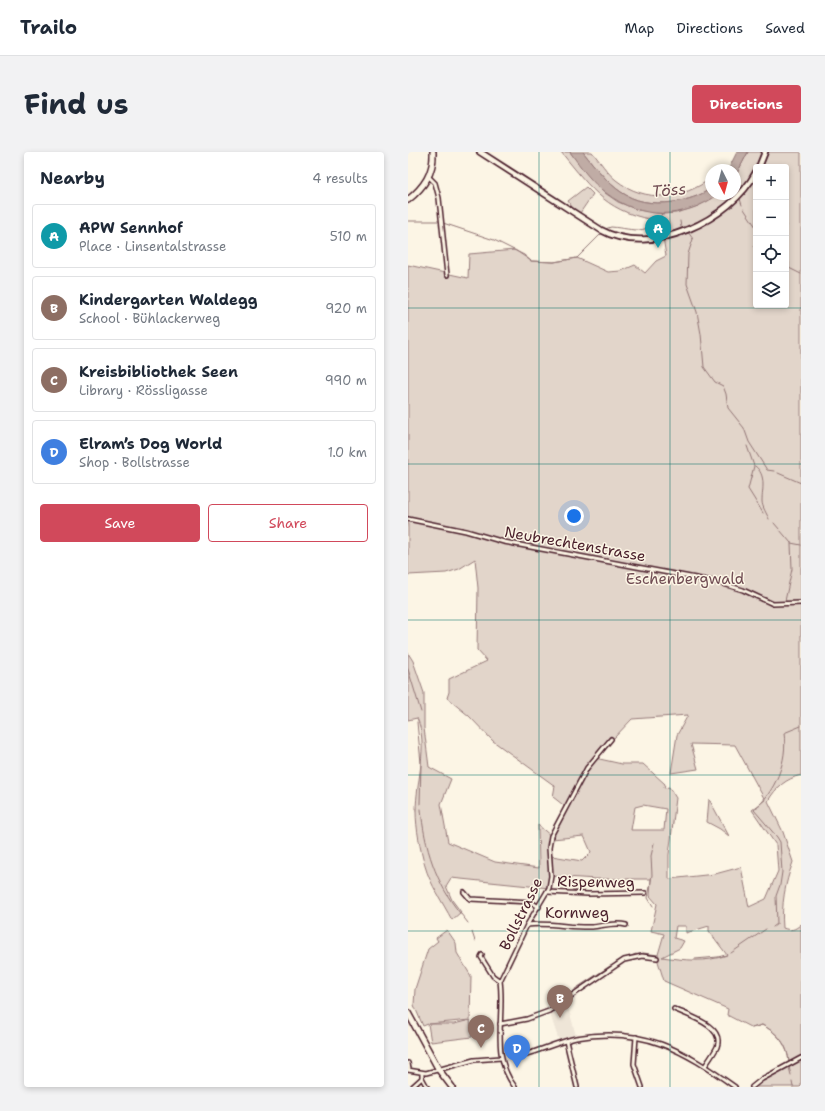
<!DOCTYPE html>
<meta charset="utf-8">
<style>
body{margin:0;font-family:"Shantell Sans",sans-serif;background:#f2f2f3;color:#1f2937}
.controls{position:absolute;right:12px;top:12px;display:grid;overflow:hidden;border-radius:4px;box-shadow:0 2px 6px #0003}
.controls button{width:36px;height:36px;display:grid;place-items:center;padding:0;border:0;border-bottom:1px solid #e0e1e3;background:#fff;color:#1f2937;font:20px sans-serif}
.compass{position:absolute;left:297px;top:12px;width:36px;height:36px;border-radius:50%;background:#fff;box-shadow:0 2px 6px #0003;rotate:174deg}
.you{position:absolute;left:166px;top:364px;width:14px;height:14px;margin:-10px;border:3px solid #fff;border-radius:50%;background:#1a73e8;box-shadow:0 0 0 6px #1a73e833}
.badge{display:grid;place-items:center;width:26px;height:26px;border-radius:50%;background:#d1495b;color:#fff;font-size:13px;font-weight:700}
.pin{position:absolute;translate:-50% -33px;filter:drop-shadow(0 1px 2px #0008)}
.pin::after{content:'';position:absolute;top:21px;width:14px;height:12px;background:inherit;clip-path:polygon(0 0,100% 0,50% 100%)}
.list{margin:0;padding:0;list-style:none}
h2{display:flex;justify-content:space-between;align-items:center;height:52px;margin:0;padding:0 16px;font-size:17px}
h2 small{font-size:13px;font-weight:400;color:#747a83}
.list li{display:grid;grid-template-columns:26px 1fr auto;gap:12px;align-items:center;box-sizing:border-box;height:64px;margin:0 8px 8px;padding:0 8px;border:1px solid #e0e1e3;border-radius:4px}
.list b{display:block;font-size:15px;white-space:nowrap}
.list p{margin:0;font-size:13px;white-space:nowrap;color:#747a83}
.list em{font-size:13px;font-style:normal;color:#747a83}
.actions{display:flex;gap:8px;padding:12px 16px}
.actions a{flex:1;padding:9px 0;border:1px solid #d1495b;border-radius:4px;text-align:center;font-size:14px;color:#d1495b}
.actions .main{background:#d1495b;color:#fff}
.icon{flex:none;width:22px;height:22px;fill:none;stroke:currentColor;stroke-width:2;stroke-linecap:round;stroke-linejoin:round}
.map{position:relative;flex:none;width:393px;height:935px;overflow:hidden;border-radius:4px}
header{display:flex;align-items:center;gap:24px;box-sizing:border-box;height:56px;padding:0 20px;background:#fff;border-bottom:1px solid #e0e1e3}
header strong{font-size:19px}
nav{display:flex;gap:22px;margin-inline-start:auto;font-size:14px}
.intro{display:flex;align-items:center;justify-content:space-between;box-sizing:border-box;height:96px;padding:0 24px}
h1{margin:0;font-size:28px}
.button{padding:10px 18px;border-radius:4px;background:#d1495b;color:#fff;font-size:14px;font-weight:700}
main{display:flex;gap:24px;padding:0 24px}
aside{flex:1;background:#fff;border-radius:4px;box-shadow:0 2px 6px #0003}
.map>svg:first-child{display:block}
</style>
<header>
<strong>Trailo</strong>
<nav><a>Map</a><a>Directions</a><a>Saved</a></nav>
</header>
<div class="intro"><h1>Find us</h1><a class="button">Directions</a></div>
<main>
<aside>
<h2>Nearby<small>4 results</small></h2>
<ul class="list">
<li><span class="badge" style="background:#0f9aa8">A</span><div><b>APW Sennhof</b><p>Place · Linsentalstrasse</p></div><em>510 m</em></li>
<li><span class="badge" style="background:#8d6e63">B</span><div><b>Kindergarten Waldegg</b><p>School · Bühlackerweg</p></div><em>920 m</em></li>
<li><span class="badge" style="background:#8d6e63">C</span><div><b>Kreisbibliothek Seen</b><p>Library · Rössligasse</p></div><em>990 m</em></li>
<li><span class="badge" style="background:#3f7fe0">D</span><div><b>Elram’s Dog World</b><p>Shop · Bollstrasse</p></div><em>1.0 km</em></li>
</ul>
<div class="actions"><a class="main">Save</a><a>Share</a></div>
</aside>
<div class="map">
<svg width="393" height="935" viewBox="0 0 393 935">
<rect width="100%" height="100%" fill="#fcf5e5"/>
<filter id="ink" filterUnits="userSpaceOnUse"><feTurbulence type="fractalNoise" baseFrequency=".025" numOctaves="2"/><feDisplacementMap in="SourceGraphic" scale="8" xChannelSelector="R" yChannelSelector="G"/><feConvolveMatrix kernelMatrix="1 2 1 2 8 2 1 2 1" color-interpolation-filters="sRGB"/></filter>
<g filter="url(#ink)">
<!-- built -->
<polygon fill="#eee5d7" points="158,847 168,884 151,889 141,859"/>
<!-- green -->
<g fill="#e2d5ca" stroke="#967a7a" fill-rule="evenodd">
<path d="M 153,0 L 162,0 L 197,41 L 210,50 L 230,58 L 256,62 L 268,61 L 290,54 L 311,42 L 327,42 L 327,25 L 340,0 L 393,0 L 393,623 C 378,627 368,635 360,649 L 375,680 L 385,710 C 377,732 373,752 375,776 C 383,779 387,778 393,772 L 393,935 L 344,935 L 381,911 C 380,893 370,881 354,873 L 344,876 L 319,863 L 320,857 L 256,829 L 249,806 L 256,782 L 243,779 L 249,752 L 242,744 L 243,727 L 188,727 L 143,724 L 141,736 L 43,726 L 38,734 L 44,748 L 53,760 L 44,768 C 35,751 22,732 17,714 C 12,697 8,676 8,659 C 8,630 21,593 9,566 L 0,568 L 0,501 L 5,509 L 16,541 L 16,576 L 21,615 L 43,627 L 33,652 L 40,690 L 87,710 L 131,716 L 130,673 L 143,684 L 141,696 L 144,721 L 144,704 L 174,709 L 183,700 L 176,684 L 144,687 L 159,656 L 145,645 L 147,634 L 85,589 L 61,564 L 39,546 L 41,540 L 41,527 L 79,509 L 69,498 L 70,436 L 67,407 L 51,417 L 38,421 L 0,423 L 0,113 L 60,126 L 61,102 L 107,98 L 123,109 L 146,110 L 169,106 L 200,120 L 213,119 L 227,113 L 237,121 L 248,109 L 258,104 L 255,85 L 247,86 L 246,80 L 253,69 C 200,62 185,39 153,0 ZM 348,15 L 378,15 L 378,153 L 348,153 ZM 280,563 L 269,583 L 263,621 L 290,617 L 283,592 L 327,593 L 357,648 L 344,658 L 368,693 L 370,719 L 358,747 L 341,755 L 333,715 L 307,722 L 261,727 L 261,703 L 268,646 L 261,635 L 256,636 L 257,632 L 235,612 L 214,612 L 187,606 L 224,567 ZM 235,653 L 258,657 L 256,678 L 223,678 L 227,655 ZM 268,774 L 278,774 L 278,781 L 301,774 L 301,779 L 319,803 C 297,811 276,808 254,805 L 272,796 L 276,789 L 266,786 Z"/>
<path d="M 175,0 L 184,0 C 192,9 199,21 208,28 C 237,51 275,48 303,26 L 303,36 C 293,44 279,48 266,50 C 218,56 203,34 175,0 Z"/>
<polygon points="178,35 185,42 172,61 166,58 160,49"/>
<polygon points="301,647 321,684 312,677 299,670"/>
<polygon points="39,778 48,791 49,801 63,824 62,868 21,872 46,872 62,868 64,885 23,890 20,872 15,874 6,853 7,837 20,797 30,789 28,786"/>
</g>
<!-- water -->
<g fill="#c0aca5" stroke="#917474">
<path d="M 162,0 L 175,0 C 203,34 218,56 266,50 C 279,48 293,44 303,36 L 303,42 L 311,42 C 275,68 233,68 198,41 C 184,31 172,14 162,0 Z"/>
<polygon points="329,0 340,0 327,25 327,18 320,18"/>
</g>
<g fill="none" stroke-linecap="round" stroke-linejoin="round">
<!-- stream -->
<g stroke="#917474" stroke-width="1">
<polyline points="327,35 330,41"/>
<polyline points="331,44 334,53"/>
<polyline points="336,57 348,75"/>
<polyline points="0,69 32,69"/>
<polyline points="272,69 273,75"/>
<polyline points="35,71 86,88 116,103 123,109 146,110 169,106 193,82"/>
<path d="M 197,77 L 203,75 C 228,77 238,85 254,62"/>
<polyline points="280,80 285,87 280,102 279,132 289,160 293,182 296,215 307,230 315,234 318,242 320,256 336,276 341,290 359,318 366,319"/>
<polyline points="348,90 346,95 348,97"/>
<polyline points="378,106 381,110 381,116 393,122"/>
<polyline points="339,294 346,314 340,337 355,361"/>
<path d="M 347,314 C 359,323 354,338 354,349 C 354,355 359,362 361,367"/>
<polyline points="370,321 393,331"/>
<polyline points="366,371 383,391 393,393"/>
<polyline points="377,449 384,417 383,391"/>
<polyline points="0,517 13,560"/>
<polyline points="9,570 13,611 12,652"/>
<path d="M 13,657 C 16,694 28,732 52,761"/>
<polyline points="245,754 240,746 244,723 243,704 246,691"/>
<polyline points="53,762 60,771"/>
<path d="M 365,775 L 369,772 L 368,744 L 372,733 L 374,720 L 372,690 L 369,685 L 346,658 C 367,640 380,609 376,581 L 393,574"/>
<polyline points="64,780 67,789"/>
<polyline points="235,801 250,803"/>
<polyline points="323,801 358,777"/>
<polyline points="287,807 310,805 318,803"/>
<polyline points="208,810 228,802"/>
<polyline points="167,837 202,814"/>
<polyline points="144,853 160,842"/>
<polyline points="137,857 140,855"/>
<path d="M 344,876 L 354,873 C 370,881 380,893 381,911"/>
<polyline points="381,915 383,923"/>
<polyline points="384,930 385,935"/>
</g>
<defs>
<g id="street">
<polyline points="21,25 27,31 31,46 39,123"/>
<polyline points="0,367 58,379 96,390 309,430 335,438 365,452 393,451"/>
<polyline points="56,740 62,747 123,750 131,755"/>
<polyline points="139,740 180,742 237,741"/>
<path d="M 119,773 C 142,770 162,776 184,775 C 195,774 207,770 218,773"/>
<polyline points="74,803 73,805 85,824 92,829"/>
<path d="M 266,857 C 281,864 317,874 309,895 C 306,901 301,908 297,914"/>
<polyline points="92,872 119,867 141,859 216,808 234,804 249,806"/>
<polyline points="228,885 226,912 234,935"/>
<polyline points="158,889 169,935"/>
<path d="M 119,902 C 135,897 151,890 168,886 C 235,874 275,898 327,935"/>
<polyline points="0,911 1,918"/>
<polyline points="0,918 18,921 66,908 93,906"/>
<polyline points="14,921 14,926 19,935"/>
<polyline points="4,935 14,926"/>
<path d="M 107,935 C 82,903 97,865 92,829 L 119,773 L 141,736 L 143,724 L 141,696 L 143,684 L 179,616 L 203,587"/>
<polyline points="344,935 354,927 393,906"/>
</g>
<g id="secondary">
<path d="M 72,0 L 193,78 C 243,106 323,68 348,20"/>
<polyline points="351,15 357,0"/>
</g>
<g id="primary">
<path d="M 0,48 C 16,35 26,21 25,0"/>
<polyline points="0,861 31,918 44,935"/>
</g>
</defs>
<!-- street casing -->
<use href="#street" stroke="#4a1f2b" stroke-width="6"/>
<!-- secondary casing -->
<use href="#secondary" stroke="#4a1f2b" stroke-width="8"/>
<!-- primary casing -->
<use href="#primary" stroke="#4a1f2b" stroke-width="8"/>
<!-- street -->
<use href="#street" stroke="#fcf5e5" stroke-width="3"/>
<!-- secondary -->
<use href="#secondary" stroke="#fcf5e5" stroke-width="4.5"/>
<!-- primary -->
<use href="#primary" stroke="#fcf5e5" stroke-width="5"/>
</g>
</g>
<!-- grid -->
<path fill="none" stroke="#0f766e" stroke-width="1" stroke-opacity="0.55" d="M 131,0 L 131,935M 262,0 L 262,935M 0,156 L 393,156M 0,312 L 393,312M 0,468 L 393,468M 0,623 L 393,623M 0,779 L 393,779"/>
<g text-anchor="middle" dominant-baseline="central" stroke-width="3" stroke-linejoin="round" paint-order="stroke">
<!-- street labels -->
<g font-size="15" fill="#4a1f2b" stroke="#fcf5e5">
<text transform="translate(167 392) rotate(10)">Neubrechtenstrasse</text>
<text transform="translate(188 730) rotate(1)">Rispenweg</text>
<text x="169" y="761">Kornweg</text>
<text transform="translate(113 762) rotate(-64)">Bollstrasse</text>
</g>
<!-- park labels -->
<g font-size="15" fill="#704c53" stroke="#fcf5e5">
<text x="277" y="427">Eschenbergwald</text>
</g>
<!-- water labels -->
<g font-size="16" font-style="italic" fill="#6d4950" stroke="#fcf5e5">
<text transform="translate(261 38) rotate(-5)">Töss</text>
</g>
</g>
</svg>
<div class="controls">
<button>+</button>
<button>−</button>
<button><svg class="icon" aria-label="locate" viewBox="0 0 24 24"><circle cx="12" cy="12" r="6"/><path d="M12 2v4M12 18v4M2 12h4M18 12h4"/></svg></button>
<button><svg class="icon" aria-label="layers" viewBox="0 0 24 24"><path d="M12 4l9 5-9 5-9-5zM3 14l9 5 9-5"/></svg></button>
</div>
<svg class="compass" viewBox="-18 -18 36 36"><path d="M0-13l5 13h-10z" fill="#e53935"/><path d="M0 13l5-13h-10z" fill="#747a83"/></svg>
<div class="you"></div>
<div class="pin badge" style="left:250px;top:96px;background:#0f9aa8">A</div>
<div class="pin badge" style="left:152px;top:866px;background:#8d6e63">B</div>
<div class="pin badge" style="left:73px;top:896px;background:#8d6e63">C</div>
<div class="pin badge" style="left:109px;top:916px;background:#3f7fe0">D</div>
</div>
</main>
